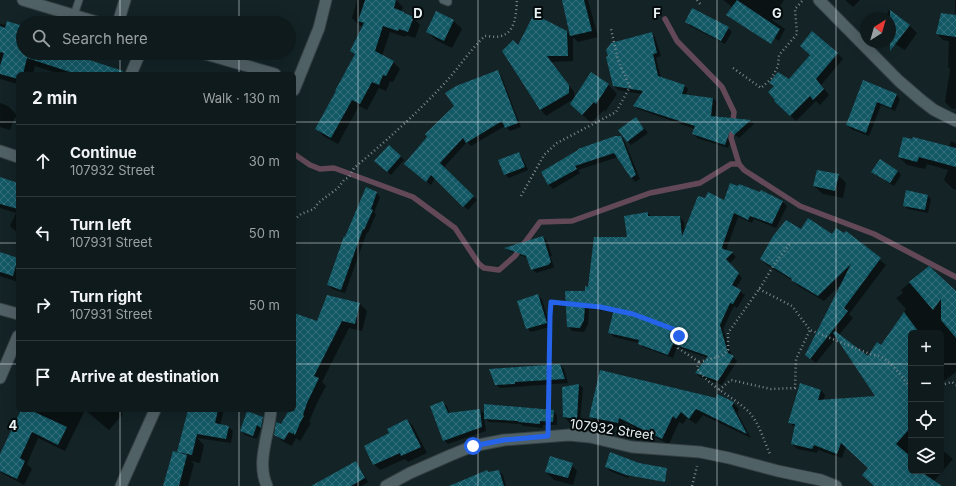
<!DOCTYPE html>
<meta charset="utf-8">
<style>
body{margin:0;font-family:Inter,sans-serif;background:#172325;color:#f1f3f6}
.controls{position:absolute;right:12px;bottom:12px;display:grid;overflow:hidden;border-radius:6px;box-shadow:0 4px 16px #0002}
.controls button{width:36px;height:36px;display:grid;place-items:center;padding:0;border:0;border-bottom:1px solid #2e383b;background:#0e1a1c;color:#f1f3f6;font:20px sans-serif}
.compass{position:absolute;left:860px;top:12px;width:36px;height:36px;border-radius:50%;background:#0e1a1c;box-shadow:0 4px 16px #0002;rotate:37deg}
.stop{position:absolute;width:12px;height:12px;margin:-9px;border:3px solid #2563eb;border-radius:50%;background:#fff}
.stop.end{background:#2563eb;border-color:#fff;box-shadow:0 1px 4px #0008}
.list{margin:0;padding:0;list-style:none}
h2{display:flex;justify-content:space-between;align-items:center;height:52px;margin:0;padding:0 16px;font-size:17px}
h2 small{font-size:13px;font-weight:400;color:#9ba1a3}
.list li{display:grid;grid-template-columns:26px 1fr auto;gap:12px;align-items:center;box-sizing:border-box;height:72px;padding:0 16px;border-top:1px solid #2e383b}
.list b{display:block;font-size:15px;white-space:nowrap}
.list p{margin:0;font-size:13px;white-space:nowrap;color:#9ba1a3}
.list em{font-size:13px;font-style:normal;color:#9ba1a3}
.icon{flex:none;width:22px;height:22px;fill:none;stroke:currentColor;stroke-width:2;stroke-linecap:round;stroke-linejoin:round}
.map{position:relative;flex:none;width:956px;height:486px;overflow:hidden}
.search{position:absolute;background:#0e1a1c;box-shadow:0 4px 16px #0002;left:16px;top:16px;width:280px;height:44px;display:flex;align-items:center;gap:10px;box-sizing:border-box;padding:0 14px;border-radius:22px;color:#9ba1a3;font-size:15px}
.panel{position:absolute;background:#0e1a1c;box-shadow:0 4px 16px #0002;left:16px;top:72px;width:280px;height:340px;border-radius:6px}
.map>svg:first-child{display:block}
</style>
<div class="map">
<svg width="956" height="486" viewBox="0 0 956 486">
<defs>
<pattern id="building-cross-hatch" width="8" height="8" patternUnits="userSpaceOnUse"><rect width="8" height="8" fill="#135865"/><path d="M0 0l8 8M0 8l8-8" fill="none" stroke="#35707c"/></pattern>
</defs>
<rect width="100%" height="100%" fill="#132326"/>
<!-- shadow -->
<g fill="#0007">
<polygon points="357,0 396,0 403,7 401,12 413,18 420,25 415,38 406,35 405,37 390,32 382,56 393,62 400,69 393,82 390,81 386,91 379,88 367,110 359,106 338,144 323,136 317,129 355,55 351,51 363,27 359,25 352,18"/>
<polygon points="563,0 588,0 598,37 578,42 573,37 573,61 552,62 574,92 575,98 546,116 541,110 503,52 567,32 572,36"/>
<polygon points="723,0 784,0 772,20 785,29 779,41"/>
<polygon points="845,0 860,0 853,7"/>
<polygon points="955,0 956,0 956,109 952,109 945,102 950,69 948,67 949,41 943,40 937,34 955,16"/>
<polygon points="889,10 909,25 917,33 905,50 890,41 890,18 885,18"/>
<polygon points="697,12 728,28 732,32 725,44 690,26 687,22"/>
<polygon points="454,21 462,29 452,48 436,40 427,32"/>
<polygon points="0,24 23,27 23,53 69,53 69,54 107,74 60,74 35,66 33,74 18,74 18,84 0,79"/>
<polygon points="651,33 655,37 661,56 656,58 661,78 684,85 688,89 686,95 713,98 717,102 715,117 751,121 754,124 739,138 734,134 728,148 697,138 693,134 695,129 638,109 634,106 642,94 618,90 614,86"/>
<polygon points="801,46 837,53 843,59 821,85 829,95 820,105 816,101 796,121 776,101 775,87 770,83 789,80 811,56"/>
<polygon points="497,71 501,75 521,127 510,131 505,126 471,146 467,142 443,168 477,200 468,210 435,178 431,185 409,168"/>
<polygon points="592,73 609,85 617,94 605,112 604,110 591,123 571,104"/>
<polygon points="864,81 897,95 900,99 895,111 881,105 869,136 851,129 847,125"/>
<polygon points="0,103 8,106 17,115 18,112 18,119 15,117 10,130 0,127"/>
<polygon points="639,122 648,133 631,145 627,141"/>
<polygon points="620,136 624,140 640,179 635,182 632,178 618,157 578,170 580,173 553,189 549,185 542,173 580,149"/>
<polygon points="951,141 956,143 956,190 952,188 944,180 948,170 927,164 925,169 907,165 899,157 949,147"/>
<polygon points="389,146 404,160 391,175 379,165"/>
<polygon points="519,153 522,157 528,170 509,178 505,174"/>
<polygon points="898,171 901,175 894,186 876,175 873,172"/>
<polygon points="838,175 846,183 843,198 823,194 814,186"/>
<polygon points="0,181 18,192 18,233 10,226 16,213 0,208"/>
<polygon points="761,191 783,202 787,206 776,228 754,219 752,223 738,217 726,251 732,253 736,257 729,264 742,278 736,288 745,295 737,308 734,306 723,329 732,356 737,361 722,385 700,377 696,373 708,358 677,347 673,358 643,347 639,343 614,337 610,333 614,312 589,309 588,324 584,332 572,331 568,326 586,292 648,213 652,217 680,217 684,222 685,232 706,200 725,201 760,194"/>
<polygon points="376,193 380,197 374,213 376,214 368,233 367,232 345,293 332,289 328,285 346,238"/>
<polygon points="927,195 931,199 928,213 908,209 904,205"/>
<polygon points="801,230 833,235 844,235 846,232 886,265 849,314 853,318 839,335 868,357 881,347 906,309 896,298 903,293 901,290 928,268 956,292 956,372 941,383 941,333 911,333 911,471 941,471 941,449 953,459 933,482 935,486 875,486 870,468 846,446 842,458 818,450 817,453 797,449 792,444 795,428 789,422 821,390 825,395 824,400 877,396 837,337 816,363 806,355 841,284 824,301 798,286 793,281 767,265 762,259"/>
<polygon points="543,237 547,241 552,256 550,256 554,267 552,268 536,273 532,269 528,258 509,251 506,248"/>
<polygon points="0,253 18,259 18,282 0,276"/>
<polygon points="328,296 360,304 367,311 362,331 349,328 322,382 326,386 316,405 309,422 311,423 300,441 296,438 292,446 282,441 275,434 290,410 294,410 294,314 318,323"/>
<polygon points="538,296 542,299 550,327 531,332 527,328"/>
<polygon points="560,365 564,369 568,383 500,388 496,384"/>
<polygon points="579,385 583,388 580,422 568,421 564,417 563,387"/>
<polygon points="443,402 447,406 450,414 480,410 485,414 553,411 557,415 557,425 543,425 543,428 523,426 521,424 489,422 484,418 486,431 448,444 444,440"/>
<polygon points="733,403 739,409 737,413 751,438 703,415 696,424 687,418 683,424 679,422 669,444 625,423 624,428 596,423 590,416"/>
<polygon points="21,410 119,410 123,414 109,430 85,410 65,451 38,438 27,464 32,469 24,485 0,472 0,456"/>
<polygon points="192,410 224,410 220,425 228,427 233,431 231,443 197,438 204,445 200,463 191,461 194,464 188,486 164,486 182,455 179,452"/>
<polygon points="262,418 266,422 265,431 261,428 257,439 245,435 241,431"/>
<polygon points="407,420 413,426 427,453 408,462 405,459 380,470 374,464 390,434"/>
<polygon points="355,462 359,466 368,482 362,486 330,486"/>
<polygon points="569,462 577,471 573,485 554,480 546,472"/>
<polygon points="633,465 628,478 610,471 606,467"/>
<polygon points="499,471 503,475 506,486 458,486 489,473"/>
</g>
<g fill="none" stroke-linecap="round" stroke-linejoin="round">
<!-- stream -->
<g stroke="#634958" stroke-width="5.5">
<polyline points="665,19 677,41 722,87 734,112 731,138 739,164 744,170 800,206 874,234 956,277"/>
<polyline points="294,154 310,165 320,169 334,168 413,197 455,228 479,264 484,268 499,270 515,256 540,222 572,221 650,193 700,183 731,164 739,164"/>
</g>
</g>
<!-- building -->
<g fill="url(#building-cross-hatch)">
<polygon points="365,0 396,0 394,8 404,12 404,13 414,17 408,32 399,29 398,31 383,26 375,51 394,61 386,76 383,75 379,85 372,82 360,104 352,100 331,138 315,129 336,91 335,91 355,54 350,51 364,23 358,21"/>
<polygon points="562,0 584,0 592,31 570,36"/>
<polygon points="737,0 780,29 771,44 726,15"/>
<polygon points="692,8 729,27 721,41 685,22"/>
<polygon points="890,10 910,25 890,51"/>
<polygon points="436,11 454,20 444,41 426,32"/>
<polygon points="941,13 956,15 956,37 936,34"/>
<polygon points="534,14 567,31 568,56 547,56 569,85 569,93 540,110 502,51 513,40 518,45"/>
<polygon points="7,21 23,26 23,53 68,53 123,71 123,74 76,74 27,58 23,74 18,74 18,79 0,74 0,66 4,53 0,52 0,26 5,28"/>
<polygon points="812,31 838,53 816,79 824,89 813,100 810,96 790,116 774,101 775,100 768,92 774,86 769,83 778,72 789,79 810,55 800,46"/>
<polygon points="652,32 657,53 653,54 658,76 685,85 682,94 713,98 711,116 751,120 734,135 730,131 725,145 692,134 695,126 633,106 643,91 613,86 606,57 608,56 606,50 611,43"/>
<polygon points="498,70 518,123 505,128 502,121 466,143 463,138 440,163 474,196 463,207 431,175 426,182 404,164 427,137 425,134 454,106 445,93 456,86"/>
<polygon points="591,72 609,84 596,104 594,102 582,115 570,104"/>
<polygon points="863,80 897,94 891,108 877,102 866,133 846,125"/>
<polygon points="636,117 644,129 627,142 618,130"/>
<polygon points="615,136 621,136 636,175 631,178 614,153 575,166 577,169 548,185 541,172 578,150 578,149"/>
<polygon points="903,137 912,139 913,137 956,148 956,167 919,157 917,162 898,157"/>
<polygon points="389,145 401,156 387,172 374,161"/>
<polygon points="519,152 525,167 504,175 498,160"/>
<polygon points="880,159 898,171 890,183 871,172"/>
<polygon points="817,170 839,174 835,191 813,186"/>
<polygon points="0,177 18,183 18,209 0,204"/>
<polygon points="730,183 738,186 739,184 760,192 761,190 783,201 772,224 750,216 748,220 734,213 722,247 723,249 733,252 726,259 739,273 732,285 741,290 733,304 730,303 720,325 728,353 734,356 718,381 695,373 708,356 673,344 668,355 638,344 639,340 608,333 614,309 585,305 584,320 580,328 567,327 565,291 585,291 585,286 588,287 594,237 627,237 624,216 648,212 648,216 680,216 682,236 698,196 705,198 708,192 724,200"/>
<polygon points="366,187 377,192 371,209 373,210 364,230 363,229 341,290 327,285 344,236 345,237"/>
<polygon points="906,190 928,195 925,210 903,206"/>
<polygon points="808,218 832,234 836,228 844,233 846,231 881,258 844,308 848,311 810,359 805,355 851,264 818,296 791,280 792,279 760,259 773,236 786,220 801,229"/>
<polygon points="543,236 551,262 548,265 531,270 526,256 504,248"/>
<polygon points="0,252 18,258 13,276 0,272"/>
<polygon points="929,266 956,291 956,338 941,320 941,299 933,310 909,282"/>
<polygon points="538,294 547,323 526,329 517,301"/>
<polygon points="327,295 360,303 355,324 342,321 314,376 319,378 307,403 303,415 304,416 300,423 295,435 294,434 294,432 293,434 289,432 284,440 274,435 276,422 281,424 289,410 294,410 294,313 317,321"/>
<polygon points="904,312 918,331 916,333 911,333 911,427 896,444 911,457 911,471 920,471 942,486 874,486 862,475 868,468 841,443 837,454 814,445 812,449 791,444 795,424 788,423 800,383 821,390 818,400 875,396 833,333 835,331 868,356 877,342 881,345"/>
<polygon points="560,364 565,379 515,382 515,384 495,385 489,369"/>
<polygon points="600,370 716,398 717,394 734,402 732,406 747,434 696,409 689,419 681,412 676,419 673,416 662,439 619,418 618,423 589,417"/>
<polygon points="579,384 577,419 563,417 562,387"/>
<polygon points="443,401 448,413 480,409 482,427 443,441 430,406"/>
<polygon points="484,404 554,410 553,422 540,421 540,424 518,422 518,421 484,419"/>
<polygon points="21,410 30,410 67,427 58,445 32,432 20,458 25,461 17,479 0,471 0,454"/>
<polygon points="188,410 218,410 215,423 229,426 226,439 197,434 192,455 177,452"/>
<polygon points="247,411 263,417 261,428 257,425 253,436 240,431"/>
<polygon points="407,419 421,447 401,456 400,453 373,465 364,446 389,433 387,429"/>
<polygon points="173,451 187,455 179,486 163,486"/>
<polygon points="610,452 639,463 667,468 665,482 626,475 605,467"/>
<polygon points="550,456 573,463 568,478 545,472"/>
<polygon points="356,461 365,478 351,486 311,486"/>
<polygon points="487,470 488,472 499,470 504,486 449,486"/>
</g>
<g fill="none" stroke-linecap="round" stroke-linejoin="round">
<defs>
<g id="service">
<polyline points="443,0 448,2"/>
<polyline points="74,15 79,0"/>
</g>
<g id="minor">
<polyline points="23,0 100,23"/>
<polyline points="819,0 899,81 921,100 934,110 956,121"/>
<polyline points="118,23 125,0"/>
<polyline points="202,53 275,74"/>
<polyline points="131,74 140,53"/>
<polyline points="0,151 18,157"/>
<polyline points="0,309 18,314"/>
<polyline points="0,378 18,336"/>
<path d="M 267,486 C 256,462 269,435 271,410"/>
<polyline points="386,486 410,473 451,455 473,446 504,440 569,435 590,437 632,447 700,452 729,458 778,471 821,480 836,486"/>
</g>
<g id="tertiary">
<polyline points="294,90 319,28 326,0"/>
<polyline points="121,486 155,410"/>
</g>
</defs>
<!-- service casing -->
<use href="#service" stroke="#343f42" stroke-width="9"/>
<!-- minor casing -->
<use href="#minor" stroke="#343f42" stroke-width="13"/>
<!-- tertiary casing -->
<use href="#tertiary" stroke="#343f42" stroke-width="13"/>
<!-- path -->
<g stroke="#7b888b" stroke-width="2.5" stroke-dasharray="1 3" stroke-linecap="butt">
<polyline points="697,0 701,5"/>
<polyline points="733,68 761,88 772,78 778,66 779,55 797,34 795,9 803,0"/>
<polyline points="521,196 544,155 557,143 616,112 630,87 618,60 611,29"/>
<path d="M 294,220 L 301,214 L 314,209 L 318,203 L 338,188 L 344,180 L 349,177 L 354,168 C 385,142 415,115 443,85 C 458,69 469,51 485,36 C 490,36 496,38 501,36 C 516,32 516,13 517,0"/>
<path d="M 759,289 L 792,306 L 810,330 L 870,354 C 873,355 877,355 879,356 C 892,362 903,378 911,389"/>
<polyline points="699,362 721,356 728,350 728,333 762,285 775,263 790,244"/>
<path d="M 699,362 L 697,368 C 710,388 733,396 749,412 C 759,423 764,441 770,454"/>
<polyline points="941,385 952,382 956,385"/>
<polyline points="719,390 731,380 771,389 795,388 796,359 810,330"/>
<polyline points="548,423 550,316 551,302 600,307 633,314 673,329 679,336 678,348 699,362"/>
<polyline points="692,486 697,466"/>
</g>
<!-- service -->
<use href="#service" stroke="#506165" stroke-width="7"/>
<!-- minor -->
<use href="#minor" stroke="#506165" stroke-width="11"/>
<!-- tertiary -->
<use href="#tertiary" stroke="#506165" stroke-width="11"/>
</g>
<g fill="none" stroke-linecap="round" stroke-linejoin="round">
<!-- route -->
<polyline stroke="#2563eb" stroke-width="5" points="473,446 504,440 548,436 550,316 551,302 600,307 633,314 673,329 679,336"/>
</g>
<!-- grid -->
<path fill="none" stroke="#e9f3f5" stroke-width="1" stroke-opacity="0.55" d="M 120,0 L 120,23M 239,0 L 239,23M 358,0 L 358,486M 478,0 L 478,486M 598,0 L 598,486M 717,0 L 717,486M 836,0 L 836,486M 120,53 L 120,74M 239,53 L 239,74M 0,122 L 18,122M 294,122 L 956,122M 0,243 L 18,243M 294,243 L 956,243M 0,364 L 18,364M 294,364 L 911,364M 941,364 L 956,364M 120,410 L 120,486M 239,410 L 239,486"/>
<g text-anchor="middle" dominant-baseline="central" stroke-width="4" stroke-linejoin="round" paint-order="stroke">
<!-- street labels -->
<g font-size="13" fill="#e9f3f5" stroke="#050b0c">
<text transform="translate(612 429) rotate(8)">107932 Street</text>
</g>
</g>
<g font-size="13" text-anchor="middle" font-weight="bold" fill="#e9f3f5" stroke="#050b0c" stroke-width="4" stroke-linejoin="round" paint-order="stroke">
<text x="418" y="18">D</text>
<text x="538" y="18">E</text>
<text x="657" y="18">F</text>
<text x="777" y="18">G</text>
<text x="13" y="430">4</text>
</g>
</svg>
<div class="controls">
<button>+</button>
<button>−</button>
<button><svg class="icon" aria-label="locate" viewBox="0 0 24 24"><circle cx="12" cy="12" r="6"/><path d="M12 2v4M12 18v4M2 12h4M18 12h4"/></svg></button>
<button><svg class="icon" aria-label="layers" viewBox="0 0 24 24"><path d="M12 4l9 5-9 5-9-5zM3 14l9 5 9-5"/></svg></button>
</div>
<svg class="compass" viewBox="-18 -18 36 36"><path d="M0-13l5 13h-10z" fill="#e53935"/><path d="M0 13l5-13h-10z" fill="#9ba1a3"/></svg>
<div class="stop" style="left:473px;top:446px"></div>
<div class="stop end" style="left:679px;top:336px"></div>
<div class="search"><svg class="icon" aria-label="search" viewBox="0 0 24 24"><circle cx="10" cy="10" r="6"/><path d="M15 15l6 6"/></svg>Search here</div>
<section class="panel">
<h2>2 min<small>Walk · 130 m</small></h2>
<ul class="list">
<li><svg class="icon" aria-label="ahead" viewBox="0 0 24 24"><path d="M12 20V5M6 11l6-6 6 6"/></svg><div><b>Continue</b><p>107932 Street</p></div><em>30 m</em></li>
<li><svg class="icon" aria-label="left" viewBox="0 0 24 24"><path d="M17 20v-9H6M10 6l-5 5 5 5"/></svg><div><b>Turn left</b><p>107931 Street</p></div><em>50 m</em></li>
<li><svg class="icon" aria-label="right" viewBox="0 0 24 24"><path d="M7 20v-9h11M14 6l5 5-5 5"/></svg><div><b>Turn right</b><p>107931 Street</p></div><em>50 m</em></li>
<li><svg class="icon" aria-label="arrive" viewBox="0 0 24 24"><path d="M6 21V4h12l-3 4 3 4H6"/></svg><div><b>Arrive at destination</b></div></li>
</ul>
</section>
</div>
